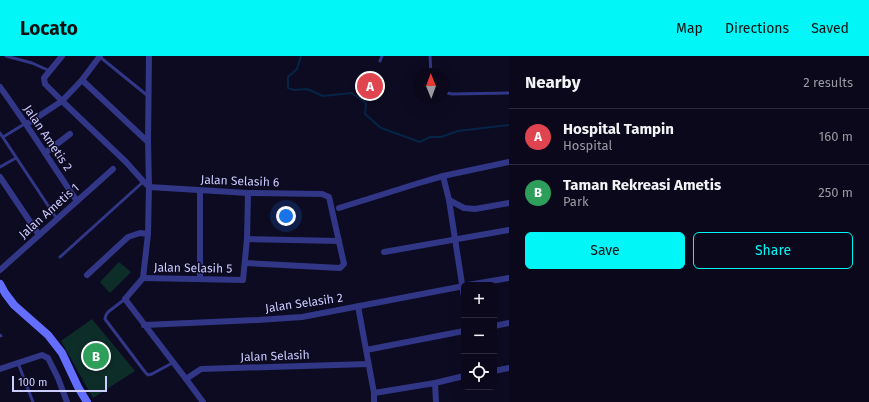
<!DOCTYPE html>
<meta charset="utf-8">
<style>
body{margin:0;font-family:"Fira Sans",sans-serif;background:#131123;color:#f1f3f6}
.controls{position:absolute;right:12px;bottom:12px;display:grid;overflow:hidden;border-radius:6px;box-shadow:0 4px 16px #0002}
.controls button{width:36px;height:36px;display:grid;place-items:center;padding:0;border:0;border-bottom:1px solid #2a2939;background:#0a081a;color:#f1f3f6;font:20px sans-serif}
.compass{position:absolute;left:413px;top:12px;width:36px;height:36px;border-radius:50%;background:#0a081a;box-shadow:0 4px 16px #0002;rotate:359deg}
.scale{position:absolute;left:12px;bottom:10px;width:95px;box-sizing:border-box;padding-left:4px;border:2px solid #cdccff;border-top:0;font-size:11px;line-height:14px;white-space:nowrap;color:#cdccff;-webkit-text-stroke:3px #0d0b22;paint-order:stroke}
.you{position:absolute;left:286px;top:160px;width:14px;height:14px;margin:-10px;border:3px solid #fff;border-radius:50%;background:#1a73e8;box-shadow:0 0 0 6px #1a73e833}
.badge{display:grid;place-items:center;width:26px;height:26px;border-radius:50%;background:#00f6f7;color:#fff;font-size:13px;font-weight:700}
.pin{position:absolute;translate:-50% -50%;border:2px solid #fff;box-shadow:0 1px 4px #0006}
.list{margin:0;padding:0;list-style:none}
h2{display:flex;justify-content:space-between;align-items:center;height:52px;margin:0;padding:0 16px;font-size:17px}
h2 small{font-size:13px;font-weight:400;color:#999aa2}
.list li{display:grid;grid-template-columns:26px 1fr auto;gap:12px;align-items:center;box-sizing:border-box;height:56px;padding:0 16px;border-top:1px solid #2a2939}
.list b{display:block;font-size:15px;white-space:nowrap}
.list p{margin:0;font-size:13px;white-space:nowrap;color:#999aa2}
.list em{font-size:13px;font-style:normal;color:#999aa2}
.actions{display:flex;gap:8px;padding:12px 16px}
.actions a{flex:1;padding:9px 0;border:1px solid #00f6f7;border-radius:6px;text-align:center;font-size:14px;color:#00f6f7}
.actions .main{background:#00f6f7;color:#111}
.icon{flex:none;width:22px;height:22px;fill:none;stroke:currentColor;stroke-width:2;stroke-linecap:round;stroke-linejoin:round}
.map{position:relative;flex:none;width:509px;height:346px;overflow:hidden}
header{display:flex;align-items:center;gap:24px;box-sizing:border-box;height:56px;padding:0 20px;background:#00f6f7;color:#111}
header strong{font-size:19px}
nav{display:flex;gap:22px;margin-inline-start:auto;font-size:14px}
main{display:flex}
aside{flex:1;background:#0a081a}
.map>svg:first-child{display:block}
</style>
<header>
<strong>Locato</strong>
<nav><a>Map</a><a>Directions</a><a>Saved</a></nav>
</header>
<main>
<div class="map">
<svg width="509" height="346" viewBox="0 0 509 346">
<rect width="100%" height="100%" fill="#0d0b22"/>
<!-- green -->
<g fill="#0d2d29">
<polygon points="119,206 131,216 110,237 100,226"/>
<polygon points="92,263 135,315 93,342 61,285"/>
</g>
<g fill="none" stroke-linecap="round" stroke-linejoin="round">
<!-- stream -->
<polyline stroke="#062446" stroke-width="2" points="301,0 297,13 288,21 288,32 294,34 307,33 323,40 352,37 366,47 365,58 381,72 420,86 430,81 441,81 458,75 509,69"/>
<!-- lane -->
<g stroke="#313686" stroke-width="3">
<polyline points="6,0 32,7 50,15"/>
<polyline points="430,0 431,18"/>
<polyline points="100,1 148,40"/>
<polyline points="380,5 382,0"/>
<polyline points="443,36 452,38 509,37"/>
<polyline points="0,77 57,163"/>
<polyline points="3,81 26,67"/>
<polyline points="0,111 16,102"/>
<polyline points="60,201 143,126"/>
<polyline points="125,243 108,256 106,259 105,263 145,316 148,319 152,318 174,306"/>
<polyline points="0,279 1,280"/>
<polyline points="18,307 33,346"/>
</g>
<!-- street -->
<g stroke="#313686" stroke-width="6">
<polyline points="62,0 44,22 45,28 62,45 126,106 143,125 149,131 248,137 322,138 329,141 344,208 340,212 245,207"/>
<polyline points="149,0 148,85 149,131 148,178 143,222 125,243 186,323 203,346"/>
<polyline points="82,24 148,86"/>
<path d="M 0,31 C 27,68 51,107 77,145"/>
<polyline points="27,68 62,45 82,24 100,0"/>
<polyline points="45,97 70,78"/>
<polyline points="443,120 449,144 464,241"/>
<polyline points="0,121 39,179"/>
<polyline points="449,144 464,152 475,153 509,147"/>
<polyline points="339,152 419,127 443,120 509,106"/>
<polyline points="247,183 339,185"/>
<polyline points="384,196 509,174"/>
<polyline points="0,214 113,113"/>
<polyline points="87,219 128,181 140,177 148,178"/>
<polyline points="143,222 243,224 247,183 248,137"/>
<polyline points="200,223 200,135"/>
<polyline points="468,229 509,222"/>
<polyline points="358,250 374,337 374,346"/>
<polyline points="144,269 258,264 302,261 464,230"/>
<polyline points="494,270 509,267"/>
<polyline points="366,294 464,275"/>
<polyline points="0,313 42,299 48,302 58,322 67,346"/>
<polyline points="494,315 509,312"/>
<polyline points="186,323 201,313 368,308"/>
<polyline points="435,327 436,346"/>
<polyline points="374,337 435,327 464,320"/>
</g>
<!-- secondary -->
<polyline stroke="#636eff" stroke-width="8" points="0,228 5,237 14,249 48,279 62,297 78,331 87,346"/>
</g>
<g text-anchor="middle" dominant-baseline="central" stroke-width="3" stroke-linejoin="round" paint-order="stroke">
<!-- street labels -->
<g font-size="12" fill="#cdccff" stroke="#0d0b22">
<text transform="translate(48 82) rotate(56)">Jalan Ametis 2</text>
<text transform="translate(240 125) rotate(2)">Jalan Selasih 6</text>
<text transform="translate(49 155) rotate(-42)">Jalan Ametis 1</text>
<text transform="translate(193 212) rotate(1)">Jalan Selasih 5</text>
<text transform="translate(304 247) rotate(-8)">Jalan Selasih 2</text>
<text transform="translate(275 300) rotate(-2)">Jalan Selasih</text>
</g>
</g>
</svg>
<div class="controls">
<button>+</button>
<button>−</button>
<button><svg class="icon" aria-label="locate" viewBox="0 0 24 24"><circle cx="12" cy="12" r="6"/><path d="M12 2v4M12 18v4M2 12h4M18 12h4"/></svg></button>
</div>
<svg class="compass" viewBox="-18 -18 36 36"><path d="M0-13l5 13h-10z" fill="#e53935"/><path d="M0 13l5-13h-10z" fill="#999aa2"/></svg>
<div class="scale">100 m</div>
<div class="you"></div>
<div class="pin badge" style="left:370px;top:30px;background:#e0444e">A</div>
<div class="pin badge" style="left:96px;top:300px;background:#2e9e5b">B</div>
</div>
<aside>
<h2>Nearby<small>2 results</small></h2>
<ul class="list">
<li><span class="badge" style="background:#e0444e">A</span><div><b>Hospital Tampin</b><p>Hospital</p></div><em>160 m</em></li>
<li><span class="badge" style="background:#2e9e5b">B</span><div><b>Taman Rekreasi Ametis</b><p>Park</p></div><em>250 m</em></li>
</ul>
<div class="actions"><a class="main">Save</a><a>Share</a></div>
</aside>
</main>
